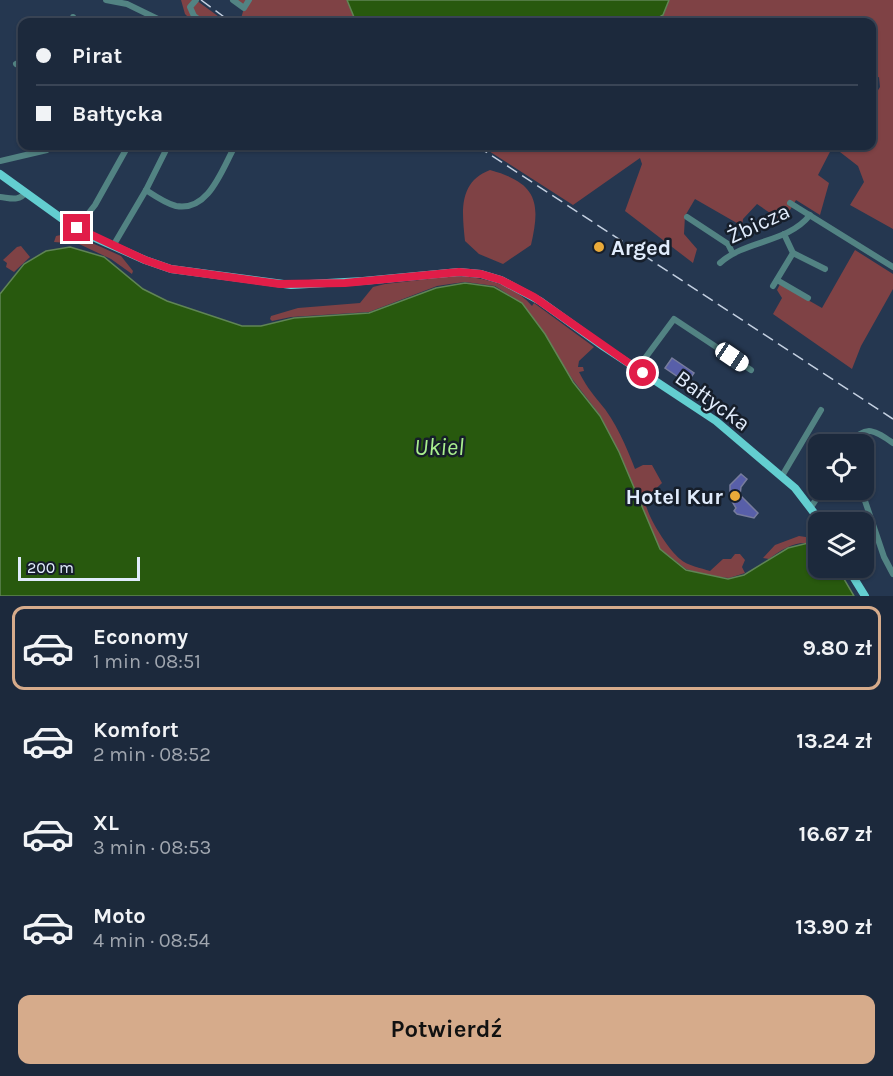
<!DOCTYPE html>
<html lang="pl">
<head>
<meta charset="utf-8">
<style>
	body { margin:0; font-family:Karla,sans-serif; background:#293547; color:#f1f3f6; height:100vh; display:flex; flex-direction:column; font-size:22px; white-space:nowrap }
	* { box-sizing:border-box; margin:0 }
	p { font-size:20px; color:#a0a6af }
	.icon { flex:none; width:33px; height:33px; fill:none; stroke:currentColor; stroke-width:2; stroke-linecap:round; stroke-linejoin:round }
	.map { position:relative; height:596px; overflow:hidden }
	.panel { display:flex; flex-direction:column; background:#1c293c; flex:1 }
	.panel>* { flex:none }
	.hud { position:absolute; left:18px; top:18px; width:858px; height:132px; border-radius:12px; box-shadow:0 2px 4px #0004,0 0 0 2px #3a4556; display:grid; align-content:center; height:132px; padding:0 18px; background:#1c293c }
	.tools { position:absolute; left:808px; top:434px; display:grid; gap:12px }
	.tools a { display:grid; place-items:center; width:66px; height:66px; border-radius:12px; background:#1c293c; box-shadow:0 2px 4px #0004,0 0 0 2px #3a4556; font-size:30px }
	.scale { position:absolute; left:18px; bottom:15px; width:122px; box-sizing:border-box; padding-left:6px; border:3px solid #e1ecfc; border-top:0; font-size:16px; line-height:21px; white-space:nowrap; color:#e1ecfc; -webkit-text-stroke:4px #161e2a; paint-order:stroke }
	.end { position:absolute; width:27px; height:27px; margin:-14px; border:8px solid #e11d48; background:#fff; box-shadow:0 0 0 3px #fff }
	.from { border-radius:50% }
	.car { position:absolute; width:18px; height:36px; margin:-18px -9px; border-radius:8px; box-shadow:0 0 4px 2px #0007; background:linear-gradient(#fff 24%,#345 0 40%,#fff 0 76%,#345 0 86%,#fff 0) }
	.hud b { display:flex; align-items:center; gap:21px; height:57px; font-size:22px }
	.hud b+b { border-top:2px solid #3a4556 }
	.hud i { width:15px; height:15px; background:#f1f3f6 }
	ul { padding:10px 0 0; list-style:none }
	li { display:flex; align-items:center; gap:18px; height:84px; margin:0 12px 9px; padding:0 6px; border:3px solid transparent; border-radius:12px }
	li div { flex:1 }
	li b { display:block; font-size:22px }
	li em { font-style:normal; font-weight:700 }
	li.current { border-color:#d6ab8b }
	li>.icon { width:54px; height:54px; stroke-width:1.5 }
	.button { display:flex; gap:12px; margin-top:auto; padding:12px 18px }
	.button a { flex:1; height:69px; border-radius:12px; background:#d6ab8b; color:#111; font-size:24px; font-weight:700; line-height:69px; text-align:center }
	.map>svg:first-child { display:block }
	.green { fill:#7f4245 }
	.water { fill:#28590e; stroke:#608555; stroke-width:1.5 }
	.building { fill:#585fa9; stroke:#777c9d; stroke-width:1.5 }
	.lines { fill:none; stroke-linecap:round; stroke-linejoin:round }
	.minor { stroke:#528383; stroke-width:6 }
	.major { stroke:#63ced0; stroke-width:8 }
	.rail { stroke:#c4d0e1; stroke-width:1.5; stroke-dasharray:12 6; stroke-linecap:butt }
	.route { stroke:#e11d48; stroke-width:8 }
	.poi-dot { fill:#eaaa39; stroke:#161e2a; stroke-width:2 }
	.labels { text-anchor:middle; stroke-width:5; stroke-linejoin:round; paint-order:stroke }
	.street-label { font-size:22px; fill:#e1ecfc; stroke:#161e2a }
	.poi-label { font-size:22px; font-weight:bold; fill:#e1ecfc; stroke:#161e2a; text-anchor:start }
	.water-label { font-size:24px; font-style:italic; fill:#aaf08f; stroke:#161e2a }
</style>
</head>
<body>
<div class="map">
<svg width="893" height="596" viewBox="0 0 893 596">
	<rect width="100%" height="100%" fill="#253750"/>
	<g class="green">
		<path d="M 181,0 L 196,0 L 226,22 L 193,22 L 185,14 Z"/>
		<path d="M 233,0 L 347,0 L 356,22 L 240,22 L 244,8 Z"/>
		<path d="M 669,0 L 893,0 L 893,229 L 850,205 L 864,182 L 858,166 L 840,152 L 843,146 L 872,146 L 872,100 L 880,87 L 879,77 L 872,79 L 872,22 L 651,22 L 663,15 Z"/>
		<path d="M 481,146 L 833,146 L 818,175 L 829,183 L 820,215 L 796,200 L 790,210 L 780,220 L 757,204 L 743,219 L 742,226 L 695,199 L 685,216 L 684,234 L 697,249 L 693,263 L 625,211 L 642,164 L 640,158 L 573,205 Z"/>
		<path d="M 490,170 C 537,183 541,202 531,245 L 503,264 L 479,254 L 465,241 C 462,212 458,182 490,170 Z"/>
		<path d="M 70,233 L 121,256 L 133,271 L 132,274 L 111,259 L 79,244 L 54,242 L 56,236 Z"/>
		<path d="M 21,246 L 30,257 L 14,272 L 6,267 L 7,263 L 3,260 L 17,247 Z"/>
		<path d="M 855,250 L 893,274 L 893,289 L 861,346 L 852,369 L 773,314 L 782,298 L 777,290 L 780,284 L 822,308 Z"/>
		<path d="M 455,276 C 482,277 514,284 532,306 L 534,303 L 594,347 L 579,361 L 578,367 L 583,367 L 584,371 L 579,372 C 585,384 591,392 600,403 C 615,420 627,448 635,469 L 643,465 L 652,465 L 662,483 L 645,499 C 645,514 668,549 680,559 C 688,566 701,568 710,571 L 723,559 L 731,559 L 735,554 L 740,554 L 745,560 L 742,567 L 745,573 L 729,578 L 709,576 L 686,569 L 660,549 L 622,459 L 600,415 L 573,380 L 522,303 L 495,286 L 465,282 L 450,284 L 437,286 L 369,312 L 291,317 L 272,321 L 270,319 L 271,316 L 298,308 L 360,303 L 373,287 L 385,284 Z"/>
		<path d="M 799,536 L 819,539 L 819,546 C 800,538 785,547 769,559 L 763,558 L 775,545 Z"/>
	</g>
	<g class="water">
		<path d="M 347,0 L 669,0 L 663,15 L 651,22 L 356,22 Z"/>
		<path d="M 70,247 L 104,257 L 143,289 L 167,301 L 242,326 L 261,326 L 294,318 L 369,313 L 436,288 L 465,283 L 494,287 L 522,303 L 545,334 L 573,382 L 600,416 L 619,452 L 660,549 L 686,570 L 728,579 L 744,575 L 788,548 L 808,543 L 819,548 L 819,567 L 837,567 L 854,596 L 0,596 L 0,294 L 24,264 L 46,251 Z"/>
	</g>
	<g class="building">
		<path d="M 672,358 L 694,373 L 687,383 L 665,368 Z"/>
		<path d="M 741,474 L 747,479 L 741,487 L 740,495 L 758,513 L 754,518 L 737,514 L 734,511 L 736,508 L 730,498 L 730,485 Z"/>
	</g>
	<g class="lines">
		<g class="minor">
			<path d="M 106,0 L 127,4 L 164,22"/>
			<path d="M 196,0 L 190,7 L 194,16 L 202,22"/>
			<path d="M 233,0 L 244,8 L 249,0"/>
			<path d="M 72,22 L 73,17"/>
			<path d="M 16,64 L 22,61"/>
			<path d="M 0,161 L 47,150 L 49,146"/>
			<path d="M 146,190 C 155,196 165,203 176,206 C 209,212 222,169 235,146"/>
			<path d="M 0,197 C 10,198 19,202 26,192"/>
			<path d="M 790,203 L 893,267"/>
			<path d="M 687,217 L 728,244 L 732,252"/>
			<path d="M 77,228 L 95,205 L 128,146"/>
			<path d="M 113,246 L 146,190 L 168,146"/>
			<path d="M 793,253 L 825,269"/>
			<path d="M 720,263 C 745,240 788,243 810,215"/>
			<path d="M 777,280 L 808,298"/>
			<path d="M 773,286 L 793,253 L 784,234"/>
			<path d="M 637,369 L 674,319 L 751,370"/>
			<path d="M 851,444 C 865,423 876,431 893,443"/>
			<path d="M 782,476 L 821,410"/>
			<path d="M 861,489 L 884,557 L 893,574"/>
			<path d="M 811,507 L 823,489"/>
		</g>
		<g class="major">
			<path d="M 0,174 L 61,218 L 93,237 L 145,260 L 171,269 L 291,285 L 363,281 L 459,272 L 481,274 L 501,280 L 540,301 L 604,347 L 716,421 L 795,488 L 821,522"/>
			<path d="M 847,567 L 865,596"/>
		</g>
		<g class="rail">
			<path d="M 201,0 L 231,22"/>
			<path d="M 477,146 L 893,419"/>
		</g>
	</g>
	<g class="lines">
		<path class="route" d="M 77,228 L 145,260 L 171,269 L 280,284 L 345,283 L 459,272 L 481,274 L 501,280 L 534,297 L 643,373"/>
	</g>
	<g class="poi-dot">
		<circle cx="599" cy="247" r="6"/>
		<circle cx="735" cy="496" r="6"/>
	</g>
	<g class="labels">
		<g class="street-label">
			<text transform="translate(758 223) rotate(-25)" y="8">Żbicza</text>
			<text transform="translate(713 400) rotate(36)" y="8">Bałtycka</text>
		</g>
		<g class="poi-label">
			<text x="611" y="255">Arged</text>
			<text x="723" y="504" text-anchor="end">Hotel Kur</text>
		</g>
		<g class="water-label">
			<text x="439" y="455">Ukiel</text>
		</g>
	</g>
</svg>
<div class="tools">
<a><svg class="icon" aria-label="locate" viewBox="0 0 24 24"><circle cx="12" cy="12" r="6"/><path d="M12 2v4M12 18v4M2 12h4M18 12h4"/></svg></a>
<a><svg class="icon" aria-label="layers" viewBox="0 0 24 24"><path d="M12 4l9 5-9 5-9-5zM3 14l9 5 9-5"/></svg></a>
</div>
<div class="scale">200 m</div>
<i class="end from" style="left:643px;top:373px"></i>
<i class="end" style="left:77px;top:228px"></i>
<i class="car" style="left:732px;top:357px;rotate:124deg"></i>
<div class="hud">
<b><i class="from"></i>Pirat</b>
<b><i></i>Bałtycka</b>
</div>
</div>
<section class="panel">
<ul>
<li class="current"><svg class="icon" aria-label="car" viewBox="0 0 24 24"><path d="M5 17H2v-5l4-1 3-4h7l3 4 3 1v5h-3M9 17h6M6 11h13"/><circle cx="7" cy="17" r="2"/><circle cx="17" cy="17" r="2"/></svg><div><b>Economy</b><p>1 min · 08:51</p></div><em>9.80 zł</em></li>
<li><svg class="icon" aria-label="car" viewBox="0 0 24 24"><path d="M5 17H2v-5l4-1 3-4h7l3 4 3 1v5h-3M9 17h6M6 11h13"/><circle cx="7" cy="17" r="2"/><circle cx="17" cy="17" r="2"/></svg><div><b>Komfort</b><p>2 min · 08:52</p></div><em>13.24 zł</em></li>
<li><svg class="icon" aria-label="car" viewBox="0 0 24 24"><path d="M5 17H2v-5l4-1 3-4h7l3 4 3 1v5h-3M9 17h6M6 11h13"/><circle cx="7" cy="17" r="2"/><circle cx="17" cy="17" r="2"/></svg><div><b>XL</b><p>3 min · 08:53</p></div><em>16.67 zł</em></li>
<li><svg class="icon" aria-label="car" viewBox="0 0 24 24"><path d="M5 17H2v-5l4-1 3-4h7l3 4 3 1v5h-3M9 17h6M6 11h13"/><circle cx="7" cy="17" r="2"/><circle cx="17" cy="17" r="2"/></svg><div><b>Moto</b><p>4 min · 08:54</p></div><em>13.90 zł</em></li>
</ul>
<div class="button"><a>Potwierdź</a></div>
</section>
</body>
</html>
